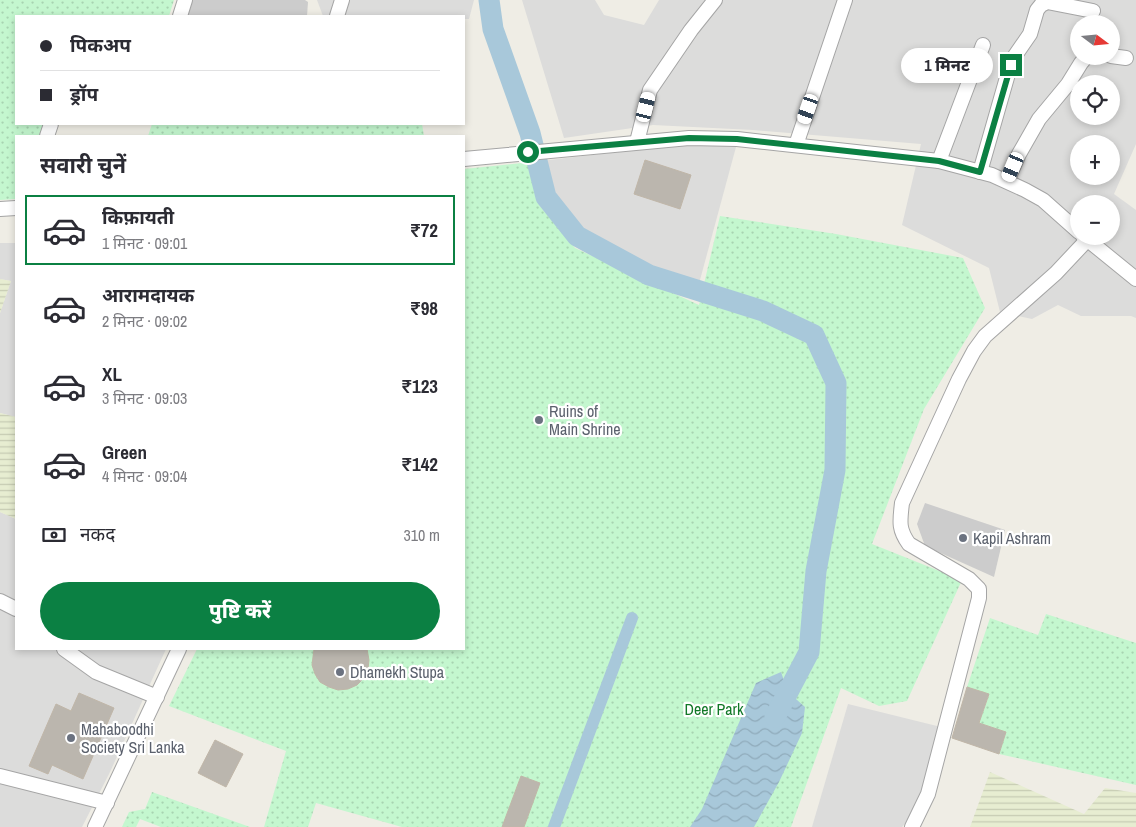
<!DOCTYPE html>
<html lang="hi">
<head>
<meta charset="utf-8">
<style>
	body { margin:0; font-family:"Archivo Narrow","Noto Sans Devanagari",sans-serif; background:#f7f7f7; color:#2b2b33; height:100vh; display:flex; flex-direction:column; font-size:19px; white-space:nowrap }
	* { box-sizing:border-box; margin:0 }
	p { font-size:16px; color:#7c7c81 }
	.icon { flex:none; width:28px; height:28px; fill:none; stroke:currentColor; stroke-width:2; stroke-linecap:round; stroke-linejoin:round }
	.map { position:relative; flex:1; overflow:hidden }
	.side { position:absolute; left:15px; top:135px; width:450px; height:515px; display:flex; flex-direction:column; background:#fff; border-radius:0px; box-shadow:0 2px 8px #0003 }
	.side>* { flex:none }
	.guide { position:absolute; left:15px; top:15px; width:450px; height:110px; border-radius:0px; box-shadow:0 2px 8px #0003; display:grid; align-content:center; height:110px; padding:0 25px; background:#fff }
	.needle { width:32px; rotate:106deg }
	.buttons { position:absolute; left:1070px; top:15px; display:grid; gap:10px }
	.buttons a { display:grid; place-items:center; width:50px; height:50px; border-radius:50%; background:#fff; box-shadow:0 2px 8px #0003; font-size:25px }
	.end { position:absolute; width:22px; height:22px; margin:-11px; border:6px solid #0b8043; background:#fff; box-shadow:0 0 0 2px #fff }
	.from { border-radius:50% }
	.bubble { position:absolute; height:35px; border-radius:18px; background:#fff; box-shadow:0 2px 8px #0003; font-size:16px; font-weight:800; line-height:35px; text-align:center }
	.car { position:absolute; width:15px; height:30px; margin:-15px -8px; border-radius:6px; box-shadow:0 0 4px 1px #0007; background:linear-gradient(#fff 24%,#345 0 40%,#fff 0 76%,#345 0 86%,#fff 0) }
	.guide b { display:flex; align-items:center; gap:18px; height:48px; font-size:19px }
	.guide b+b { border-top:1px solid #e1e1e2 }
	.guide i { width:12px; height:12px; background:#2b2b33 }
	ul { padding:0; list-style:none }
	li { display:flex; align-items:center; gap:15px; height:70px; margin:0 10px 8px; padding:0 15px; border:2px solid transparent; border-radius:0px }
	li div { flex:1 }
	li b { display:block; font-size:19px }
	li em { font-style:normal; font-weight:800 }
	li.on { border-color:#0b8043 }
	li>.icon { width:45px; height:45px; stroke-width:1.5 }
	h2 { padding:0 25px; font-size:22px; line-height:60px }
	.pay { display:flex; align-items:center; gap:12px; height:55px; padding:0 25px; font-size:19px }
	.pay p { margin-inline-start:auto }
	.button { display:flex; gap:10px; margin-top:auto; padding:10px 25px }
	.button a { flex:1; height:58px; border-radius:30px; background:#0b8043; color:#fff; font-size:20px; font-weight:800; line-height:58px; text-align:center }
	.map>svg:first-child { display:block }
	.residential { fill:#dcdcdb; fill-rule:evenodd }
	.religious { fill:#ccc }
	.farmland { fill:url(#farmland-rules) }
	.park { fill:url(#park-dots) }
	.water { fill:url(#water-waves) }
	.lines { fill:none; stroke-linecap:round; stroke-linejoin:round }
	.canal { stroke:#a8c8da; stroke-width:12 }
	.river { stroke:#a8c8da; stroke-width:21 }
	.building { fill:#bbb6ae; stroke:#c0b6a8 }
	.minor-casing { stroke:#a5a5a5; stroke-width:16 }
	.minor { stroke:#fff; stroke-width:14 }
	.route { stroke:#0b8043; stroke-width:6 }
	.worship-dot { fill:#6b7280; stroke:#fff; stroke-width:2 }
	.labels { text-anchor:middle; stroke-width:4.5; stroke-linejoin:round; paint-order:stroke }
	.worship-label { font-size:16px; fill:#5b616d; stroke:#fff; text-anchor:start }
	.park-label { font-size:16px; fill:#117827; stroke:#fff }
</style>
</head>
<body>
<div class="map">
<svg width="1136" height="827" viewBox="0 0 1136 827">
	<defs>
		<pattern id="farmland-rules" width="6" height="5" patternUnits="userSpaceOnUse" patternTransform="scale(1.25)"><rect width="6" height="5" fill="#e7edd1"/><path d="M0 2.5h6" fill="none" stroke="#c6cbb3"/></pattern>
		<pattern id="park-dots" width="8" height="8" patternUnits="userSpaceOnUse" patternTransform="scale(1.25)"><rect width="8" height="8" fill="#c4f7cf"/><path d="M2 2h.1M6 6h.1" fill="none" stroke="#a8d3b1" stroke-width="1.8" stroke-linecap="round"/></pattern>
		<pattern id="water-waves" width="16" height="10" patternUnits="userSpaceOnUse" patternTransform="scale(1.25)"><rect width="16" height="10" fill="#a8c8da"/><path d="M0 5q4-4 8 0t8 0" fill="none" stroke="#90abbb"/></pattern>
	</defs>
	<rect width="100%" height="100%" fill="#efede5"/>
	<g class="residential">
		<path d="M 317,0 L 474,0 L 469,19 L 464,19 L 464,16 L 323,16 Z"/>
		<path d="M 522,0 L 595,0 L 604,15 L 644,25 L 659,0 L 1136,0 L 1136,144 L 1114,194 L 1136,210 L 1136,318 L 1131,316 L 1081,316 L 1058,305 L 1032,319 L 1000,312 L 989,268 L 902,225 L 921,144 L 753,130 L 653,125 L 564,138 ZM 1079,24 L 1111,24 L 1111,56 L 1079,56 ZM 1079,84 L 1111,84 L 1111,116 L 1079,116 ZM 1079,144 L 1111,144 L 1111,176 L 1079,176 ZM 1079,204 L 1111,204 L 1111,236 L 1079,236 Z"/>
		<path d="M 686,144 L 736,147 L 697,291 L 590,237 L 555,206 L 541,161 Z"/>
		<path d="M 0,243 L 16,243 L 16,417 L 0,413 L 0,313 L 11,281 L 0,279 Z"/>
		<path d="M 0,512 L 16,519 L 16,649 L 166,649 L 110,772 L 82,827 L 0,827 Z"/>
		<path d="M 848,704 L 941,727 L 915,811 L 902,827 L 812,827 Z"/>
	</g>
	<g class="religious">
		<path d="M 188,0 L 305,0 L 308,2 L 307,16 L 183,16 Z"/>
		<path d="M 925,503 L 1005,530 L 994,577 L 925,546 L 917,524 Z"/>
	</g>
	<g class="farmland">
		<path d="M 0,279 L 11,281 L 0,313 Z"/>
		<path d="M 0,413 L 16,417 L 16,519 L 0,512 Z"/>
		<path d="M 990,772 L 1084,814 L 1105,788 L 1136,793 L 1136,827 L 970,827 Z"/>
	</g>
	<g class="park">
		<path d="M 0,0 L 174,0 L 169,16 L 16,16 L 16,124 L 47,124 L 43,136 L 16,136 L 16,199 L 0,200 Z"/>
		<path d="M 152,124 L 422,124 L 424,136 L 148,136 Z"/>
		<path d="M 531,162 L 540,206 L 575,248 L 699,305 L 720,216 L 836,234 L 963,258 L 985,308 L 924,409 L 872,544 L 962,580 L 907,701 L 879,706 L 841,688 L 791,827 L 402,827 L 316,803 L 308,827 L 264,827 L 286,751 L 169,706 L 197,649 L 464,649 L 464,169 Z"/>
		<path d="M 1046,614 L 1136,643 L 1136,785 L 999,754 L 1006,732 L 979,723 L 989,695 L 967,687 L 990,618 L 1038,635 Z"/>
		<path d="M 152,792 L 250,827 L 161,827 L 140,819 L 136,827 L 122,827 L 129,812 L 145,809 Z"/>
	</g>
	<path class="water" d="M 781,672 L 788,692 L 805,707 L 802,733 L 779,782 L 754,827 L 690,827 L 702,809 L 756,683 Z"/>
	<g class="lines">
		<path class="canal" d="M 554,827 L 632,618"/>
		<path class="river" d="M 489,0 L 493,29 L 530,133 L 546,197 L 577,236 L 649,275 L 763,311 L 814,335 L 836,383 L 835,470 L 816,571 L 809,652 L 775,717"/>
	</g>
	<g class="building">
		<path d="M 645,160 L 691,175 L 680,209 L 634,194 Z"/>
		<path d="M 314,649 L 367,649 L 369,660 L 368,669 L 364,678 L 357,685 L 348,689 L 338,690 L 329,687 L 320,682 L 315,674 L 312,665 Z"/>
		<path d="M 967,687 L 989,694 L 979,723 L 1006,732 L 999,754 L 952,738 Z"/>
		<path d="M 79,693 L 114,708 L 83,779 L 52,765 L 48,774 L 29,766 L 56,704 L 71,711 Z"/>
		<path d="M 215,740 L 243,754 L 226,787 L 198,773 Z"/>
		<path d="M 521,776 L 540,783 L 524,827 L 502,827 Z"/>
	</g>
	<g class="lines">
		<g class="minor-casing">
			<g id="minor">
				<path d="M 180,16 L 185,0"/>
				<path d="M 337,16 L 342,0"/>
				<path d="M 1111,56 L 1126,58"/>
				<path d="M 47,136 L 51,124"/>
				<path d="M 637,142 L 650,90 L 691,30 L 715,0"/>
				<path d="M 796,145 L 845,0"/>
				<path d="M 464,159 L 689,138 L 737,139 L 939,161 L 992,175 L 1025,190 L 1043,200 L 1079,232"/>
				<path d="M 939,161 L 983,45"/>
				<path d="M 980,172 L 1012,60 L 1030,34 L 1037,10 L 1041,5 L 1047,2 L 1093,11"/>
				<path d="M 1007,181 L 1019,154 L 1039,119 L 1068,84 L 1081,63 L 1087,56"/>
				<path d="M 0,209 L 16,208"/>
				<path d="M 1083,236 L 1136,279"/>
				<path d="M 0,601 L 16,609"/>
				<path d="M 64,649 L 96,672 L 157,697"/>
				<path d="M 0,776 L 107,803"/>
				<path d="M 95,827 L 179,649"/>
				<path d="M 912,827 L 928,794 L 979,598 L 979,589 L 969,579 L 909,544 C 898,529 900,521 902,503 L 959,379 L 974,351 L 985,336 L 1056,273 L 1087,240"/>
			</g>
		</g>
		<use href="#minor" class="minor"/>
	</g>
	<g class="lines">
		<path class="route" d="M 528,152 L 689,138 L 737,139 L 939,161 L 980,172 L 1011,65"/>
	</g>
	<g class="worship-dot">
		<circle cx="539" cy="420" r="5"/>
		<circle cx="963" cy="538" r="5"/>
		<circle cx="340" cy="672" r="5"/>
		<circle cx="71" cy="738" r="5"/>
	</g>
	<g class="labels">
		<g class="worship-label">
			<text x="549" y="417">Ruins of<tspan x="549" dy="18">Main Shrine</tspan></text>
			<text x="973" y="544">Kapil Ashram</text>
			<text x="350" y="678">Dhamekh Stupa</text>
			<text x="81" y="735">Mahaboodhi<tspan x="81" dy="18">Society Sri Lanka</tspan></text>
		</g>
		<g class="park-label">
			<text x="714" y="715">Deer Park</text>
		</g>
	</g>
</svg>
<div class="buttons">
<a><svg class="needle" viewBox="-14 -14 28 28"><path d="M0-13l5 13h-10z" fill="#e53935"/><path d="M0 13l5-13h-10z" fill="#7c7c81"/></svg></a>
<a><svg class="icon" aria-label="locate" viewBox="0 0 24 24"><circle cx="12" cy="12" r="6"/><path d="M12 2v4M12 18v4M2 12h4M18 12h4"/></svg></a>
<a>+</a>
<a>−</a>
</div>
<i class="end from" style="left:528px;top:152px"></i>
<i class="end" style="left:1011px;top:65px"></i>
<div class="bubble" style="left:901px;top:48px;width:92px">1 मिनट</div>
<i class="car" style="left:646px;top:107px;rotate:14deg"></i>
<i class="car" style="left:808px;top:109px;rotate:199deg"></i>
<i class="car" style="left:1013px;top:167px;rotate:203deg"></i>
<div class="guide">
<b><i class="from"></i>पिकअप</b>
<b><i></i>ड्रॉप</b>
</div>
<section class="side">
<h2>सवारी चुनें</h2>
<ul>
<li class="on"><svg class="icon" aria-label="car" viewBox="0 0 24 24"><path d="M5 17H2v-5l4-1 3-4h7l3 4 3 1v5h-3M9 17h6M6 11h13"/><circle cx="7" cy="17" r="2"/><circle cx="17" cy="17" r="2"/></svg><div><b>किफ़ायती</b><p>1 मिनट · 09:01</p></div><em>₹72</em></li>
<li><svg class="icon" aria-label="car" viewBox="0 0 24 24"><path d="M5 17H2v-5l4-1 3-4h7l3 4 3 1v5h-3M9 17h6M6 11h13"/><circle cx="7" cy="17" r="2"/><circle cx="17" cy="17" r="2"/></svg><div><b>आरामदायक</b><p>2 मिनट · 09:02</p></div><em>₹98</em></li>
<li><svg class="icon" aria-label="car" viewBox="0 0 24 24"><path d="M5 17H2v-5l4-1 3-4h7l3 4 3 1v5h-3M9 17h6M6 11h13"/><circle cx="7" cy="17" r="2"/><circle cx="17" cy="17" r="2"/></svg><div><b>XL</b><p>3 मिनट · 09:03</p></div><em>₹123</em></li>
<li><svg class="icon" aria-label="car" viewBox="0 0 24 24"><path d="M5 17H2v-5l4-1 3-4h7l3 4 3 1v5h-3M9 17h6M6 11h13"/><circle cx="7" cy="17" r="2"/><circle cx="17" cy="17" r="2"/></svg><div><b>Green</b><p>4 मिनट · 09:04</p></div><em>₹142</em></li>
</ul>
<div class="pay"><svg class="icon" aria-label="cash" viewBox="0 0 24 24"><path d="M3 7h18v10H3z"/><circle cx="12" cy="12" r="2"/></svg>नकद<p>310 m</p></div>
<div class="button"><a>पुष्टि करें</a></div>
</section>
</div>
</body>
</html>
